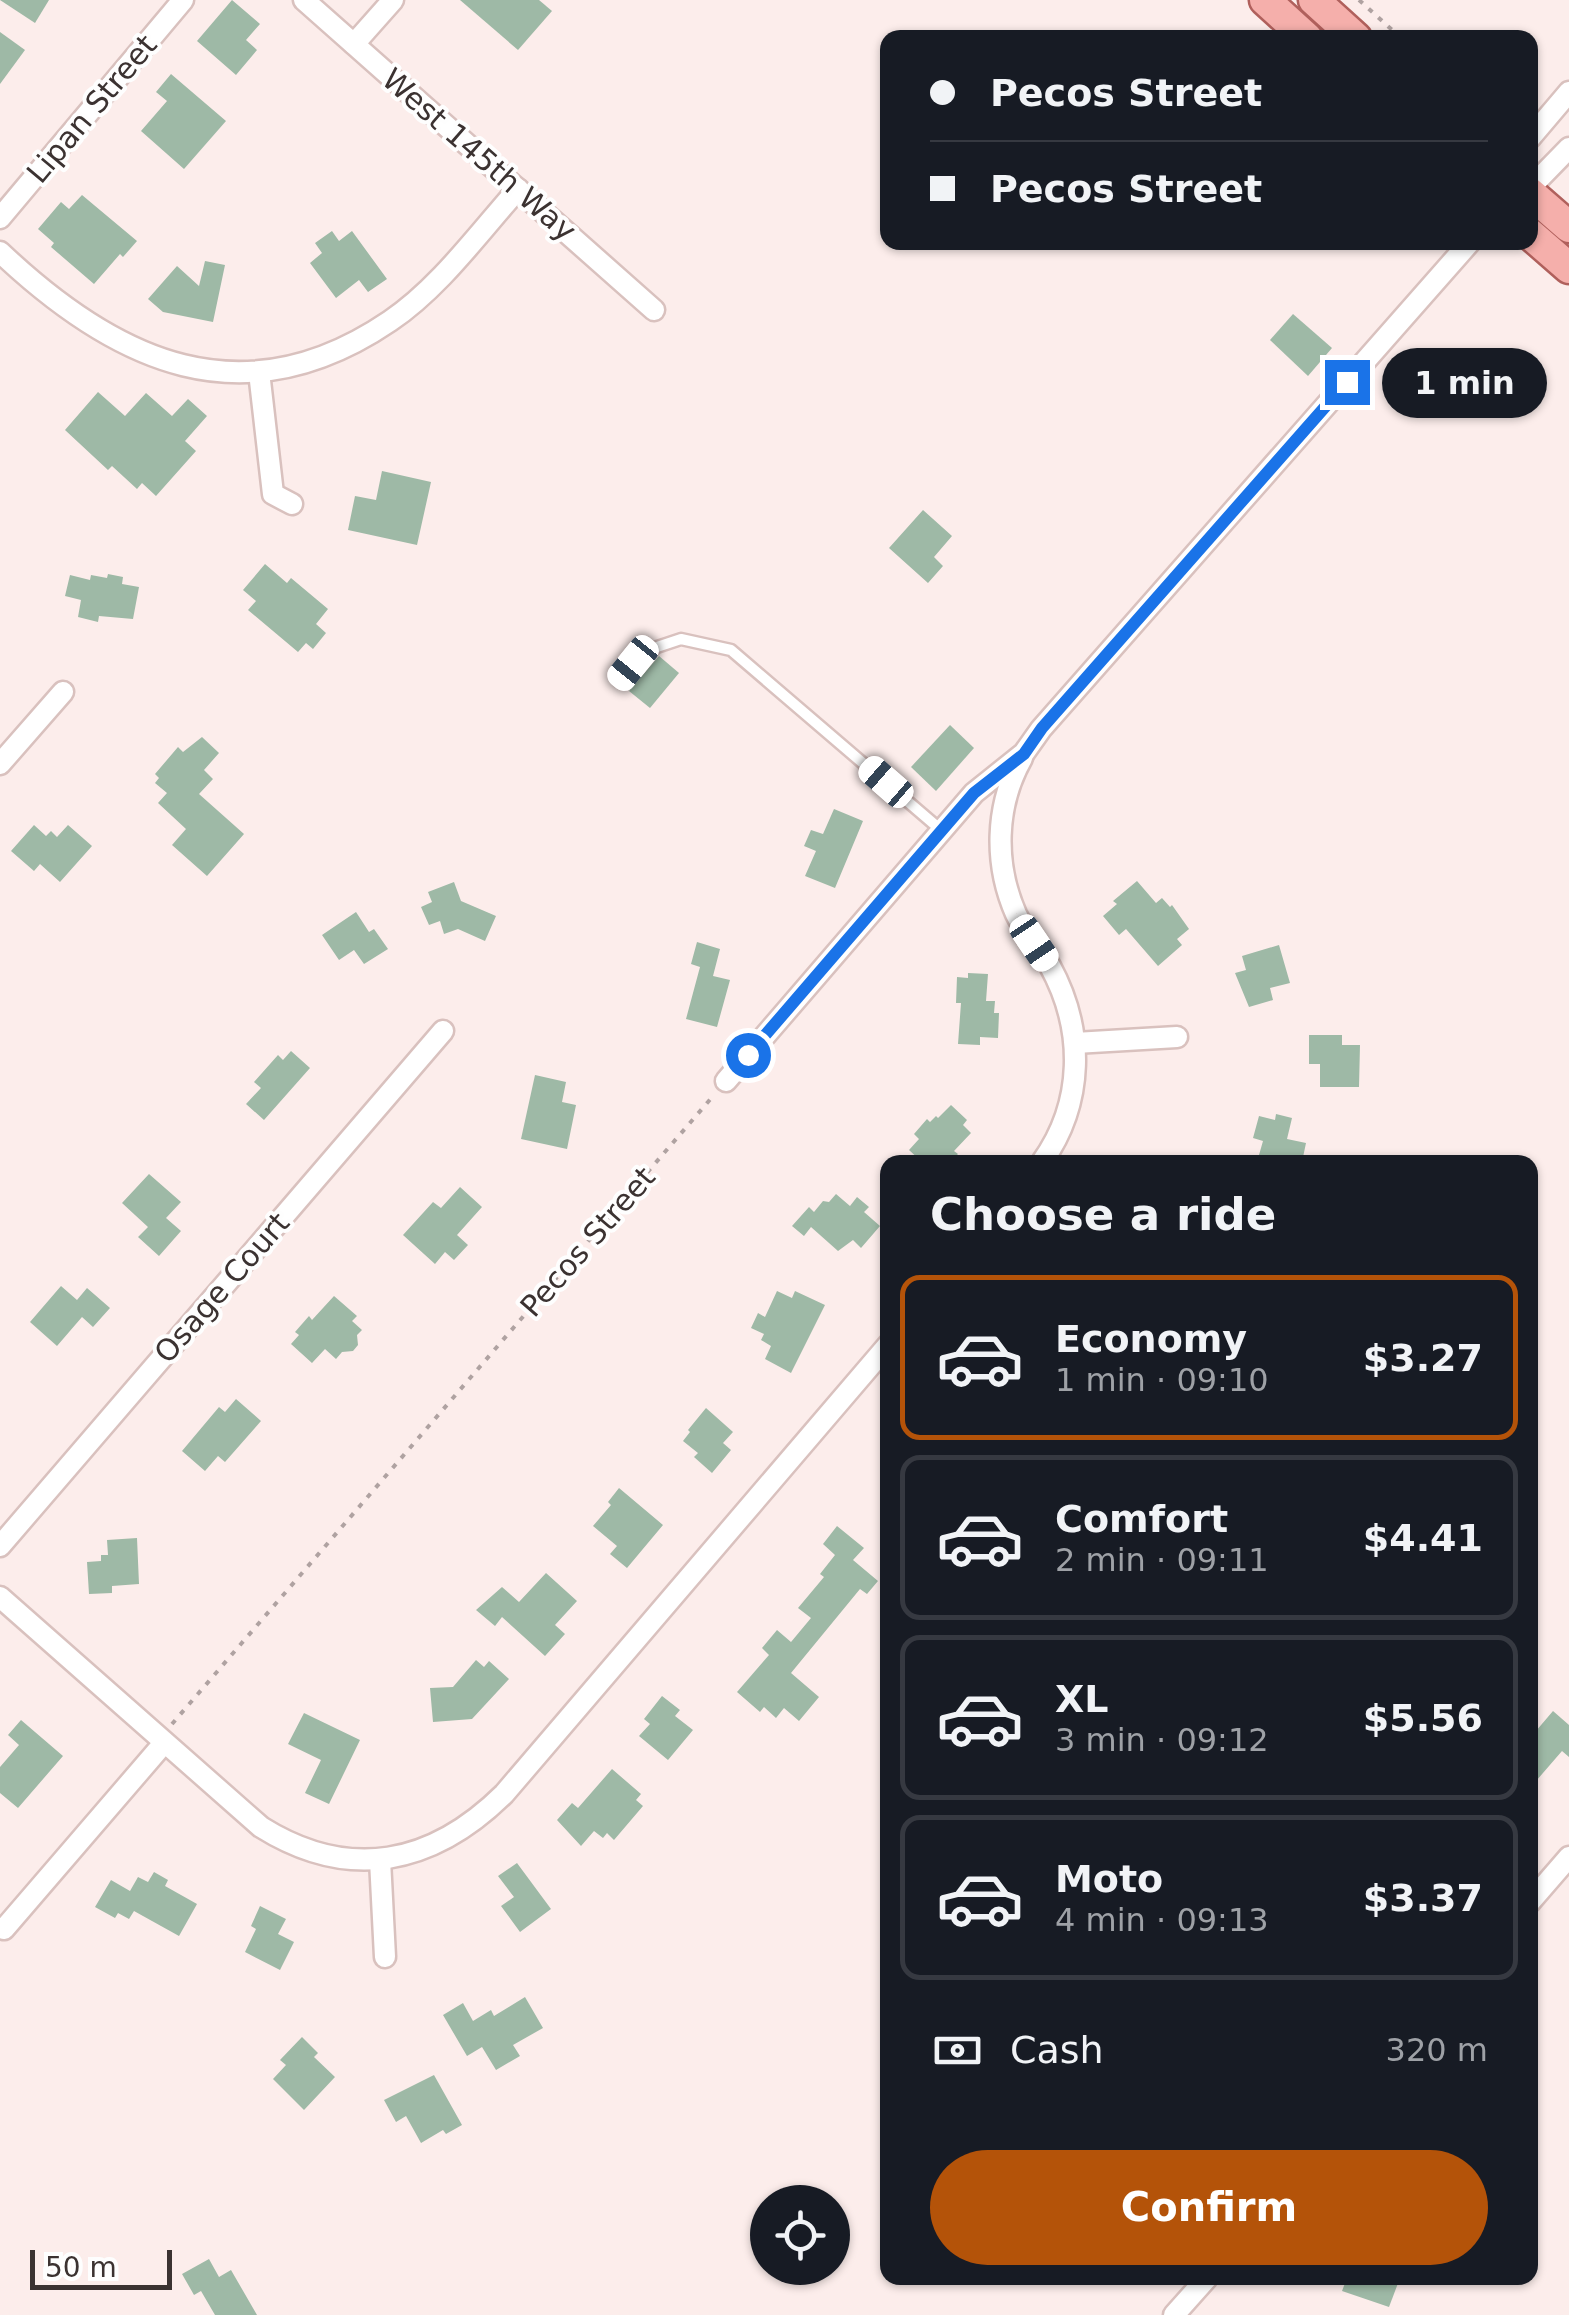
<!DOCTYPE html>
<html lang="en">
<head>
<meta charset="utf-8">
<style>
	body { margin:0; font-family:"DejaVu Sans",sans-serif; background:#20242c; color:#f1f3f6; height:100vh; display:flex; flex-direction:column; font-size:38px; white-space:nowrap }
	* { box-sizing:border-box; margin:0 }
	p { font-size:32px; color:#9ea1a6 }
	.icon { flex:none; width:55px; height:55px; fill:none; stroke:currentColor; stroke-width:2; stroke-linecap:round; stroke-linejoin:round }
	.map { position:relative; flex:1; overflow:hidden }
	.sheet { position:absolute; left:880px; top:1155px; width:658px; height:1130px; display:flex; flex-direction:column; background:#171b24; border-radius:20px; box-shadow:0 2px 8px #0004 }
	.sheet>* { flex:none }
	.banner { position:absolute; left:880px; top:30px; width:658px; height:220px; border-radius:20px; box-shadow:0 2px 8px #0004; display:grid; align-content:center; height:220px; padding:0 50px; background:#171b24 }
	.fabs { position:absolute; left:750px; top:2185px; display:grid; gap:20px }
	.fabs a { display:grid; place-items:center; width:100px; height:100px; border-radius:50%; background:#171b24; box-shadow:0 2px 8px #0004; font-size:50px }
	.scale { position:absolute; left:30px; bottom:25px; width:142px; box-sizing:border-box; padding-left:10px; border:5px solid #3b3231; border-top:0; font-size:28px; line-height:35px; white-space:nowrap; color:#3b3231; -webkit-text-stroke:8px #fefefe; paint-order:stroke }
	.end { position:absolute; width:45px; height:45px; margin:-22px; border:12px solid #1a73e8; background:#fff; box-shadow:0 0 0 5px #fff }
	.from { border-radius:50% }
	.bubble { position:absolute; height:70px; border-radius:35px; background:#171b24; box-shadow:0 2px 8px #0004; font-size:32px; font-weight:800; line-height:70px; text-align:center }
	.car { position:absolute; width:30px; height:60px; margin:-30px -15px; border-radius:12px; box-shadow:0 0 8px 2px #0007; background:linear-gradient(#fff 24%,#345 0 40%,#fff 0 76%,#345 0 86%,#fff 0) }
	.banner b { display:flex; align-items:center; gap:35px; height:95px; font-size:38px }
	.banner b+b { border-top:2px solid #363941 }
	.banner i { width:25px; height:25px; background:#f1f3f6 }
	ul { padding:0; list-style:none }
	li { display:flex; align-items:center; gap:30px; height:165px; margin:0 20px 15px; padding:0 30px; border:5px solid #363941; border-radius:20px }
	li div { flex:1 }
	li b { display:block; font-size:38px }
	li em { font-style:normal; font-weight:800 }
	li.on { border-color:#b45309 }
	li>.icon { width:90px; height:90px; stroke-width:1.5 }
	h2 { padding:0 50px; font-size:45px; line-height:120px }
	.pay { display:flex; align-items:center; gap:25px; height:110px; padding:0 50px; font-size:38px }
	.pay p { margin-inline-start:auto }
	.primary-button { display:flex; gap:20px; margin-top:auto; padding:20px 50px }
	.primary-button a { flex:1; height:115px; border-radius:60px; background:#b45309; color:#fff; font-size:40px; font-weight:800; line-height:115px; text-align:center }
	.map>svg:first-child { display:block }
	.building { fill:#9eb9a6 }
	.lines { fill:none; stroke-linecap:round; stroke-linejoin:round }
	.lane-casing { stroke:#d9c1be; stroke-width:15 }
	.street-casing { stroke:#d9c1be; stroke-width:25 }
	.primary-casing { stroke:#b0605c; stroke-width:35 }
	.path { stroke:#afa2a1; stroke-width:4; stroke-dasharray:5 8; stroke-linecap:butt }
	.lane { stroke:#fff; stroke-width:10 }
	.street { stroke:#fff; stroke-width:20 }
	.primary { stroke:#f5afab; stroke-width:30 }
	.route { stroke:#1a73e8; stroke-width:12 }
	.labels { text-anchor:middle; stroke-width:8; stroke-linejoin:round; paint-order:stroke }
	.street-label { font-size:30px; fill:#3b3231; stroke:#fefefe }
</style>
</head>
<body>
<div class="map">
<svg width="1569" height="2315" viewBox="0 0 1569 2315">
	<rect width="100%" height="100%" fill="#fcedeb"/>
	<g class="building">
		<path d="M 0,0 L 49,0 L 35,23 Z"/>
		<path d="M 232,0 L 260,24 L 246,40 L 257,50 L 236,75 L 197,41 Z"/>
		<path d="M 460,0 L 539,0 L 552,11 L 518,50 Z"/>
		<path d="M 0,32 L 25,50 L 0,84 Z"/>
		<path d="M 171,74 L 226,121 L 184,169 L 141,131 L 167,101 L 156,92 Z"/>
		<path d="M 82,195 L 137,241 L 123,257 L 120,254 L 94,284 L 51,247 L 54,243 L 38,229 L 61,202 L 69,209 Z"/>
		<path d="M 332,231 L 339,241 L 352,231 L 387,279 L 368,292 L 359,280 L 336,298 L 310,263 L 322,253 L 315,243 Z"/>
		<path d="M 205,261 L 225,265 L 213,322 L 163,312 L 148,299 L 177,266 L 199,286 Z"/>
		<path d="M 1293,314 L 1332,348 L 1308,376 L 1270,340 Z"/>
		<path d="M 98,392 L 125,416 L 146,393 L 172,416 L 188,399 L 207,416 L 185,441 L 196,451 L 156,496 L 142,483 L 137,489 L 112,466 L 108,470 L 65,430 Z"/>
		<path d="M 382,471 L 431,482 L 417,545 L 348,530 L 355,496 L 376,500 Z"/>
		<path d="M 923,510 L 952,536 L 934,557 L 943,566 L 928,583 L 889,548 Z"/>
		<path d="M 265,564 L 287,583 L 291,578 L 328,609 L 316,624 L 326,633 L 313,649 L 306,643 L 298,652 L 248,610 L 256,601 L 243,590 Z"/>
		<path d="M 108,574 L 123,577 L 122,584 L 139,587 L 133,619 L 99,616 L 98,622 L 78,617 L 81,600 L 65,596 L 70,575 L 90,580 L 91,575 L 107,578 Z"/>
		<path d="M 659,656 L 679,673 L 650,708 L 629,691 Z"/>
		<path d="M 950,725 L 974,748 L 936,791 L 911,767 Z"/>
		<path d="M 202,737 L 219,753 L 204,770 L 213,779 L 199,794 L 244,834 L 207,876 L 172,845 L 186,829 L 158,803 L 167,793 L 155,783 L 159,778 L 155,774 L 178,747 L 183,752 Z"/>
		<path d="M 834,809 L 863,821 L 835,888 L 805,876 L 816,851 L 804,846 L 811,830 L 823,834 Z"/>
		<path d="M 34,825 L 46,836 L 51,831 L 57,837 L 68,825 L 92,846 L 60,882 L 40,864 L 34,871 L 11,851 Z"/>
		<path d="M 1137,881 L 1156,903 L 1162,898 L 1170,907 L 1172,905 L 1189,929 L 1177,939 L 1182,945 L 1158,966 L 1126,929 L 1119,935 L 1103,916 L 1117,904 L 1113,901 Z"/>
		<path d="M 454,882 L 461,901 L 496,916 L 485,941 L 458,929 L 444,934 L 440,921 L 429,925 L 421,907 L 432,902 L 428,892 Z"/>
		<path d="M 356,912 L 369,932 L 374,929 L 388,949 L 364,964 L 354,950 L 339,960 L 322,935 Z"/>
		<path d="M 697,942 L 720,949 L 713,976 L 730,980 L 717,1027 L 686,1019 L 700,967 L 691,964 Z"/>
		<path d="M 1279,945 L 1290,983 L 1270,988 L 1273,1000 L 1249,1007 L 1235,973 L 1246,970 L 1242,956 Z"/>
		<path d="M 968,973 L 988,974 L 986,1001 L 995,1001 L 994,1013 L 999,1013 L 998,1038 L 980,1037 L 980,1045 L 958,1044 L 961,1003 L 956,1003 L 957,977 L 968,978 Z"/>
		<path d="M 1309,1035 L 1342,1035 L 1342,1045 L 1360,1045 L 1359,1087 L 1320,1087 L 1320,1064 L 1309,1064 Z"/>
		<path d="M 291,1051 L 310,1068 L 264,1120 L 246,1104 L 261,1088 L 254,1082 L 278,1055 L 283,1060 Z"/>
		<path d="M 535,1075 L 566,1082 L 562,1102 L 576,1105 L 567,1149 L 521,1139 Z"/>
		<path d="M 951,1105 L 967,1120 L 963,1125 L 971,1133 L 954,1151 L 958,1154 L 950,1162 L 922,1162 L 909,1150 L 919,1139 L 914,1134 L 927,1119 L 930,1122 L 936,1116 L 938,1118 Z"/>
		<path d="M 1276,1114 L 1292,1118 L 1287,1139 L 1306,1143 L 1302,1162 L 1257,1162 L 1263,1141 L 1253,1138 L 1259,1116 L 1275,1120 Z"/>
		<path d="M 149,1174 L 181,1202 L 166,1218 L 181,1231 L 159,1256 L 138,1237 L 148,1227 L 122,1203 Z"/>
		<path d="M 460,1187 L 482,1207 L 457,1235 L 468,1245 L 454,1260 L 445,1252 L 435,1264 L 403,1235 L 433,1202 L 441,1208 Z"/>
		<path d="M 836,1194 L 850,1206 L 857,1197 L 869,1207 L 864,1212 L 880,1226 L 861,1248 L 853,1240 L 838,1251 L 811,1227 L 804,1236 L 792,1226 L 809,1207 L 814,1212 L 823,1201 L 829,1202 Z"/>
		<path d="M 61,1286 L 77,1300 L 87,1288 L 110,1308 L 93,1327 L 82,1317 L 57,1346 L 30,1322 Z"/>
		<path d="M 777,1291 L 792,1298 L 795,1291 L 825,1305 L 791,1373 L 765,1359 L 771,1346 L 761,1340 L 764,1334 L 751,1328 L 758,1313 L 765,1317 Z"/>
		<path d="M 334,1296 L 357,1316 L 352,1321 L 362,1330 L 357,1335 L 358,1345 L 353,1351 L 342,1352 L 336,1359 L 325,1349 L 312,1363 L 291,1344 L 299,1335 L 295,1332 L 309,1316 L 312,1320 Z"/>
		<path d="M 236,1399 L 261,1421 L 225,1462 L 218,1456 L 205,1471 L 182,1451 L 219,1407 L 225,1412 Z"/>
		<path d="M 706,1408 L 733,1432 L 723,1443 L 731,1450 L 712,1473 L 694,1457 L 698,1453 L 683,1441 L 690,1432 L 688,1430 Z"/>
		<path d="M 619,1488 L 663,1525 L 627,1568 L 610,1554 L 617,1546 L 593,1526 L 611,1505 L 608,1502 Z"/>
		<path d="M 837,1526 L 864,1548 L 853,1560 L 878,1581 L 867,1594 L 860,1589 L 791,1673 L 819,1697 L 799,1721 L 784,1708 L 776,1718 L 764,1707 L 760,1712 L 737,1692 L 769,1655 L 762,1648 L 777,1630 L 791,1642 L 811,1618 L 798,1608 L 824,1577 L 820,1574 L 835,1555 L 823,1544 Z"/>
		<path d="M 137,1538 L 139,1584 L 112,1586 L 112,1593 L 89,1594 L 87,1562 L 101,1561 L 101,1555 L 108,1555 L 107,1540 Z"/>
		<path d="M 546,1573 L 577,1601 L 555,1625 L 565,1634 L 545,1656 L 502,1617 L 495,1626 L 476,1610 L 502,1587 L 519,1602 Z"/>
		<path d="M 476,1660 L 484,1667 L 489,1661 L 509,1679 L 472,1719 L 433,1722 L 430,1688 L 453,1687 Z"/>
		<path d="M 662,1696 L 680,1710 L 675,1716 L 693,1730 L 668,1760 L 639,1736 L 650,1724 L 644,1719 Z"/>
		<path d="M 1553,1711 L 1569,1725 L 1569,1757 L 1562,1751 L 1530,1788 L 1530,1738 Z"/>
		<path d="M 304,1713 L 360,1740 L 329,1804 L 305,1793 L 321,1760 L 288,1744 Z"/>
		<path d="M 21,1720 L 63,1756 L 18,1808 L 0,1793 L 0,1767 L 19,1745 L 8,1735 Z"/>
		<path d="M 612,1769 L 641,1794 L 636,1800 L 643,1806 L 614,1840 L 607,1833 L 603,1838 L 594,1831 L 581,1846 L 557,1820 L 572,1803 L 578,1808 Z"/>
		<path d="M 517,1863 L 551,1909 L 520,1932 L 501,1906 L 514,1897 L 498,1876 Z"/>
		<path d="M 154,1872 L 168,1880 L 165,1886 L 197,1904 L 179,1936 L 134,1911 L 129,1919 L 118,1913 L 115,1918 L 95,1907 L 111,1880 L 130,1891 L 138,1877 L 148,1882 Z"/>
		<path d="M 260,1906 L 286,1919 L 278,1934 L 294,1942 L 280,1970 L 245,1952 L 256,1929 L 251,1926 Z"/>
		<path d="M 525,1997 L 543,2028 L 513,2045 L 520,2056 L 496,2070 L 482,2047 L 467,2056 L 443,2015 L 463,2003 L 473,2021 L 491,2010 L 494,2016 Z"/>
		<path d="M 302,2037 L 318,2053 L 314,2057 L 335,2077 L 304,2110 L 273,2079 L 286,2065 L 280,2060 Z"/>
		<path d="M 434,2075 L 462,2125 L 446,2134 L 443,2130 L 421,2143 L 406,2116 L 396,2122 L 384,2100 Z"/>
		<path d="M 209,2259 L 219,2277 L 231,2270 L 257,2315 L 215,2315 L 201,2291 L 194,2295 L 182,2274 Z"/>
		<path d="M 1347,2278 L 1400,2278 L 1389,2307 L 1342,2291 Z"/>
	</g>
	<g class="lines">
		<g class="lane-casing">
			<path id="lane" d="M 620,679 L 633,663 L 657,647 L 681,639 L 731,650 L 941,830"/>
		</g>
		<g class="street-casing">
			<g id="street">
				<path d="M 304,0 L 654,310"/>
				<path d="M 354,44 L 393,0"/>
				<path d="M 1530,138 L 1569,92"/>
				<path d="M 1530,188 L 1569,148"/>
				<path d="M 0,218 L 183,0"/>
				<path d="M 0,252 C 116,362 243,421 390,321 C 439,288 478,234 518,189"/>
				<path d="M 259,372 L 273,494 L 292,504"/>
				<path d="M 1022,758 C 995,806 994,864 1016,914 C 1025,933 1040,948 1050,966 C 1085,1030 1084,1103 1042,1162"/>
				<path d="M 0,764 L 63,692"/>
				<path d="M 1075,1043 L 1177,1037"/>
				<path d="M 726,1081 L 974,793 L 1024,753 L 1041,729 L 1470,242"/>
				<path d="M 0,1546 L 443,1031"/>
				<path d="M 0,1597 L 261,1827 C 349,1882 432,1865 504,1794 L 888,1345"/>
				<path d="M 380,1860 L 385,1957"/>
				<path d="M 1530,1902 L 1569,1857"/>
				<path d="M 4,1929 L 164,1743"/>
				<path d="M 1174,2315 L 1207,2278"/>
			</g>
		</g>
		<g class="primary-casing">
			<g id="primary">
				<path d="M 1265,0 L 1307,38"/>
				<path d="M 1314,0 L 1356,38"/>
				<path d="M 1530,193 L 1569,227"/>
				<path d="M 1530,234 L 1569,268"/>
			</g>
		</g>
		<g class="path">
			<path d="M 1359,0 L 1401,38"/>
			<path d="M 172,1724 L 714,1095"/>
		</g>
		<use href="#lane" class="lane"/>
		<use href="#street" class="street"/>
		<use href="#primary" class="primary"/>
	</g>
	<g class="lines">
		<path class="route" d="M 748,1055 L 974,793 L 1024,754 L 1042,728 L 1347,382"/>
	</g>
	<g class="labels">
		<g class="street-label">
			<text transform="translate(92 109) rotate(-50)" y="10">Lipan Street</text>
			<text transform="translate(479 155) rotate(41)" y="10">West 145th Way</text>
			<text transform="translate(588 1242) rotate(-49)" y="10">Pecos Street</text>
			<text transform="translate(222 1288) rotate(-49)" y="10">Osage Court</text>
		</g>
	</g>
</svg>
<div class="fabs">
<a><svg class="icon" aria-label="locate" viewBox="0 0 24 24"><circle cx="12" cy="12" r="6"/><path d="M12 2v4M12 18v4M2 12h4M18 12h4"/></svg></a>
</div>
<div class="scale">50 m</div>
<i class="end from" style="left:748px;top:1055px"></i>
<i class="end" style="left:1347px;top:382px"></i>
<div class="bubble" style="left:1382px;top:348px;width:165px">1 min</div>
<i class="car" style="left:633px;top:663px;rotate:219deg"></i>
<i class="car" style="left:886px;top:782px;rotate:311deg"></i>
<i class="car" style="left:1034px;top:943px;rotate:146deg"></i>
<div class="banner">
<b><i class="from"></i>Pecos Street</b>
<b><i></i>Pecos Street</b>
</div>
<section class="sheet">
<h2>Choose a ride</h2>
<ul>
<li class="on"><svg class="icon" aria-label="car" viewBox="0 0 24 24"><path d="M5 17H2v-5l4-1 3-4h7l3 4 3 1v5h-3M9 17h6M6 11h13"/><circle cx="7" cy="17" r="2"/><circle cx="17" cy="17" r="2"/></svg><div><b>Economy</b><p>1 min · 09:10</p></div><em>$3.27</em></li>
<li><svg class="icon" aria-label="car" viewBox="0 0 24 24"><path d="M5 17H2v-5l4-1 3-4h7l3 4 3 1v5h-3M9 17h6M6 11h13"/><circle cx="7" cy="17" r="2"/><circle cx="17" cy="17" r="2"/></svg><div><b>Comfort</b><p>2 min · 09:11</p></div><em>$4.41</em></li>
<li><svg class="icon" aria-label="car" viewBox="0 0 24 24"><path d="M5 17H2v-5l4-1 3-4h7l3 4 3 1v5h-3M9 17h6M6 11h13"/><circle cx="7" cy="17" r="2"/><circle cx="17" cy="17" r="2"/></svg><div><b>XL</b><p>3 min · 09:12</p></div><em>$5.56</em></li>
<li><svg class="icon" aria-label="car" viewBox="0 0 24 24"><path d="M5 17H2v-5l4-1 3-4h7l3 4 3 1v5h-3M9 17h6M6 11h13"/><circle cx="7" cy="17" r="2"/><circle cx="17" cy="17" r="2"/></svg><div><b>Moto</b><p>4 min · 09:13</p></div><em>$3.37</em></li>
</ul>
<div class="pay"><svg class="icon" aria-label="cash" viewBox="0 0 24 24"><path d="M3 7h18v10H3z"/><circle cx="12" cy="12" r="2"/></svg>Cash<p>320 m</p></div>
<div class="primary-button"><a>Confirm</a></div>
</section>
</div>
</body>
</html>
